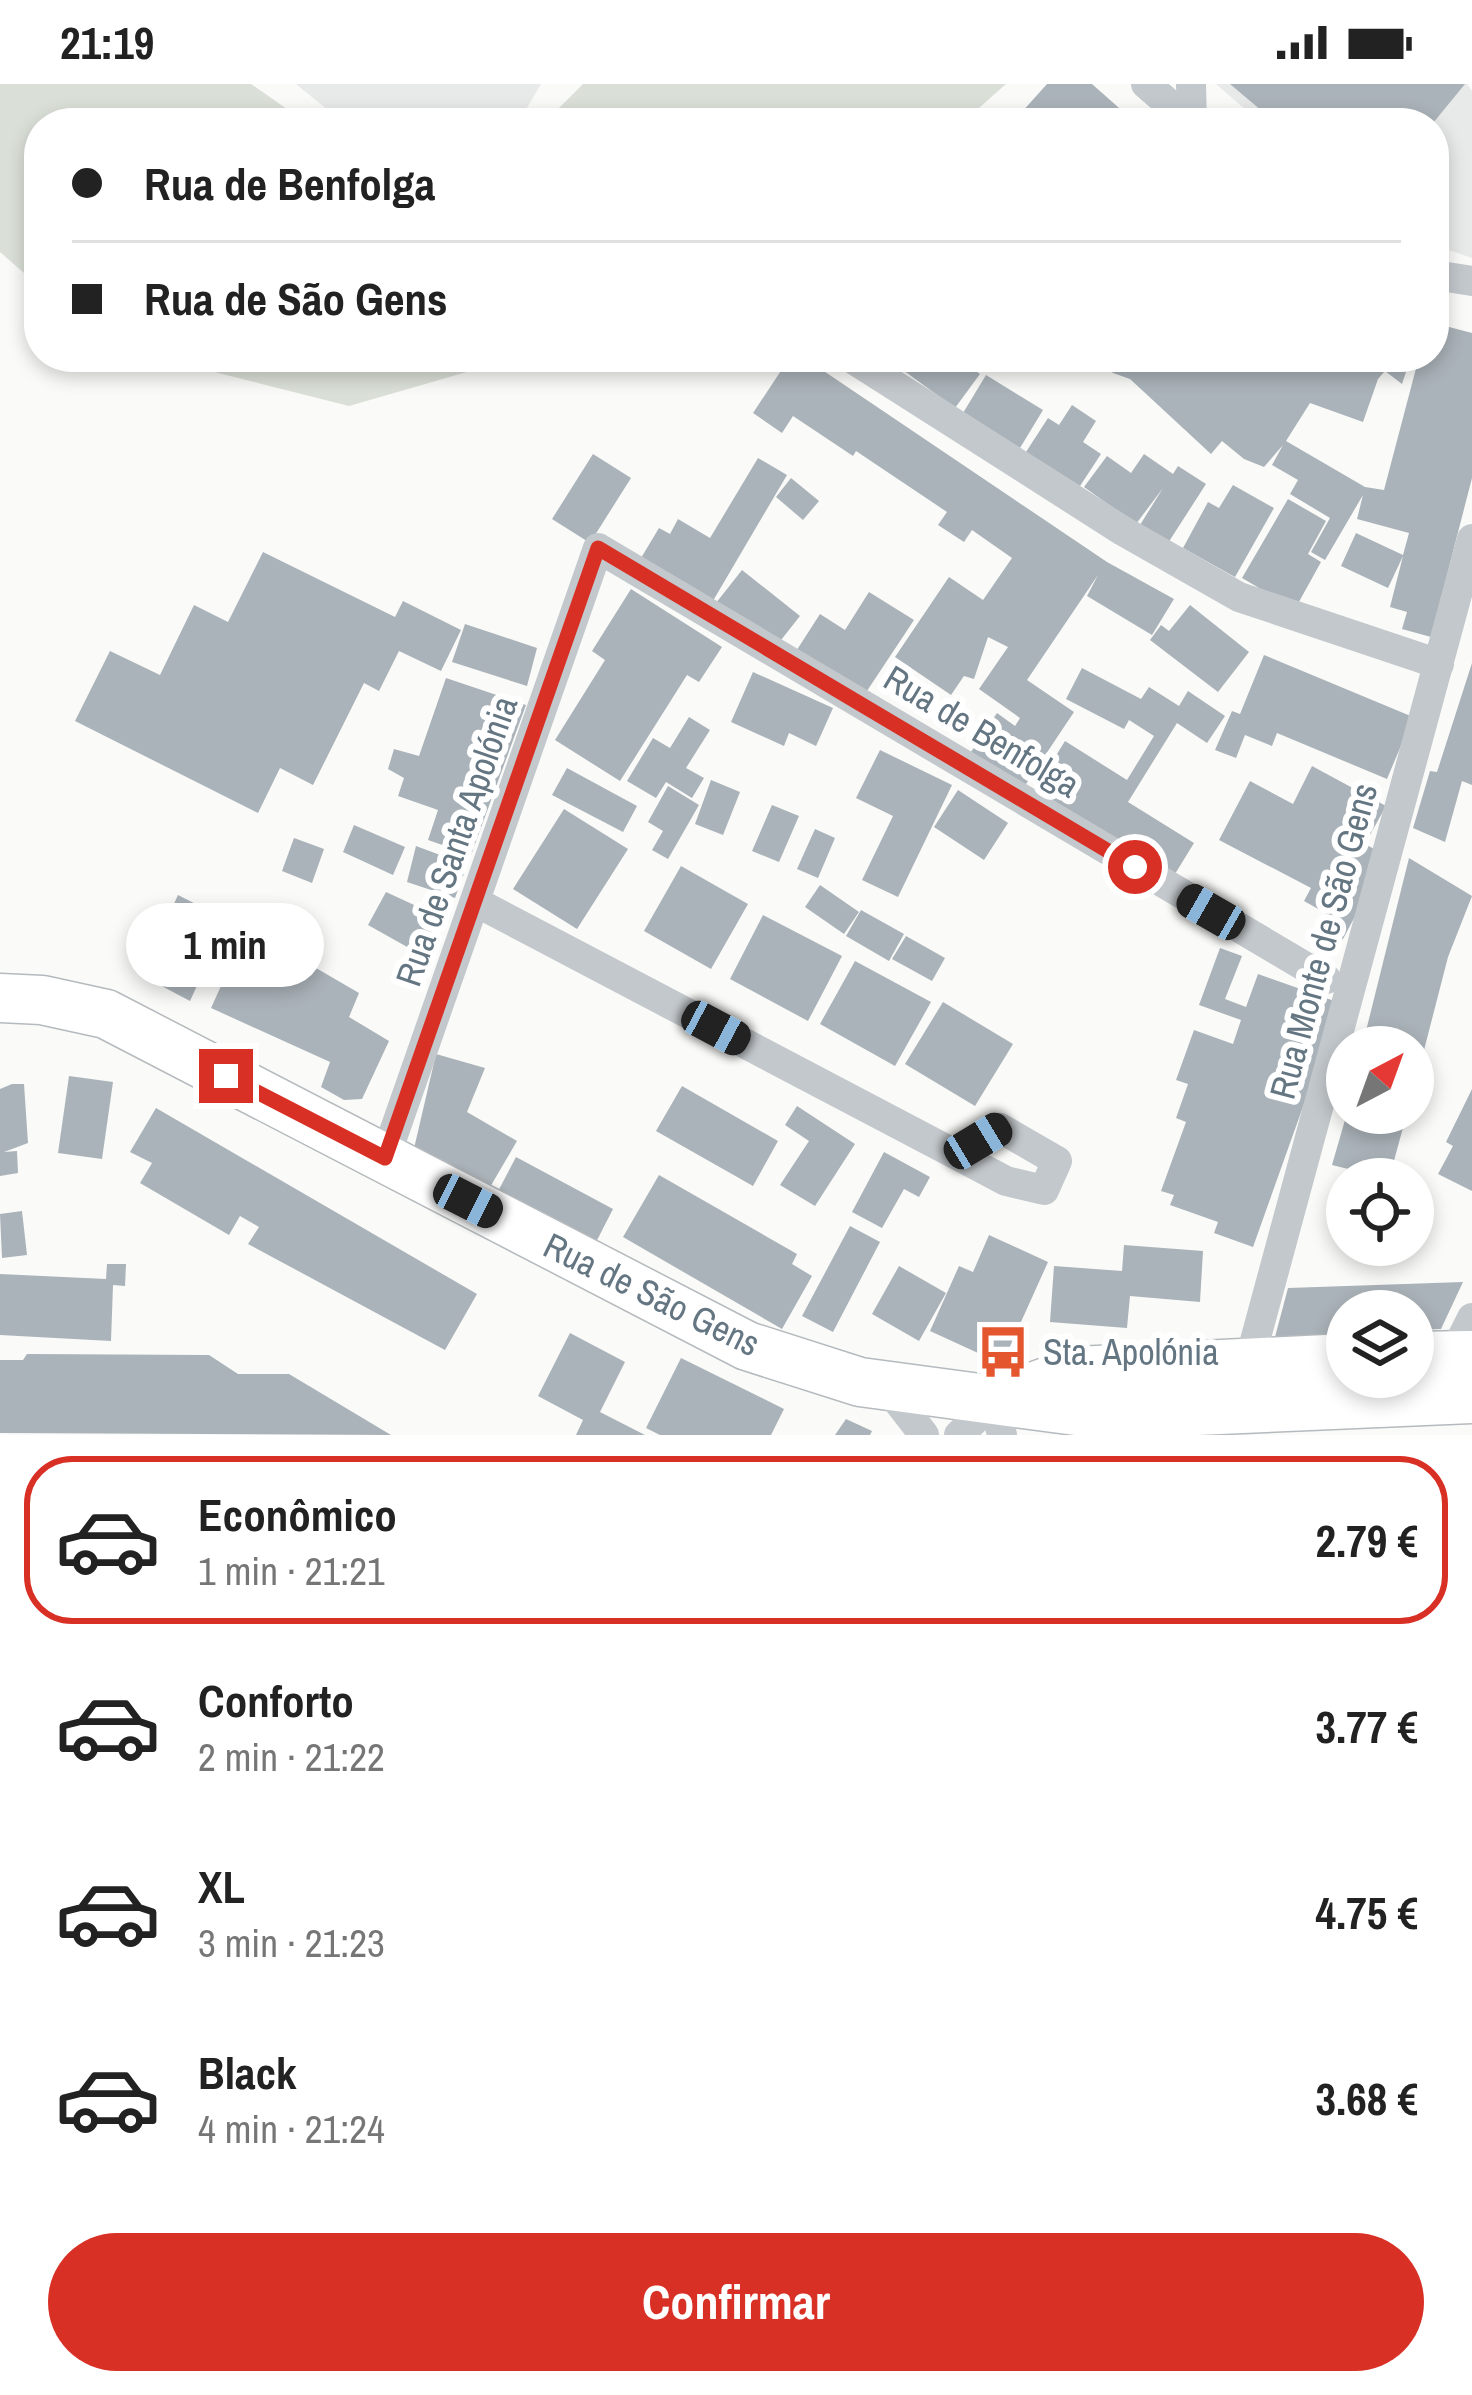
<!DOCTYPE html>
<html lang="pt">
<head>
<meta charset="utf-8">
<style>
	body { margin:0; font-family:"Archivo Narrow",sans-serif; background:#f2f2f2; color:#222; height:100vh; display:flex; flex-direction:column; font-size:45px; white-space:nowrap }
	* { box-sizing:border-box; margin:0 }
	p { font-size:39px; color:#767676 }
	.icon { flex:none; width:66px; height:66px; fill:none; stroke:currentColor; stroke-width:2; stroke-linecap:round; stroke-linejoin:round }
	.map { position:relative; height:1351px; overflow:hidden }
	.details { display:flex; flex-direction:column; background:#fff; flex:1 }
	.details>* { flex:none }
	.hud { position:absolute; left:24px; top:24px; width:1425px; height:264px; border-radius:48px; box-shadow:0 6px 18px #0003; display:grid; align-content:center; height:264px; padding:0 48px; background:#fff }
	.needle { width:78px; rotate:41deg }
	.tools { position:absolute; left:1326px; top:942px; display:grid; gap:24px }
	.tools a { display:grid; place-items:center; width:108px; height:108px; border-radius:50%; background:#fff; box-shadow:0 6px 18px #0003; font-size:60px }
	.end { position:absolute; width:54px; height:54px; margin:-27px; border:15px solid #d93025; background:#fff; box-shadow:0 0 0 6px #fff }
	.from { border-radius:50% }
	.bubble { position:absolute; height:84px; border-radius:42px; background:#fff; box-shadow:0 6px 18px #0003; font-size:39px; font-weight:700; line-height:84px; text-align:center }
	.car { position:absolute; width:36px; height:72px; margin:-36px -18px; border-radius:15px; box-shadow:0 0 9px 3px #0007; background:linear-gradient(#222 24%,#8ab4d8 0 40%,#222 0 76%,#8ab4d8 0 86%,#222 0) }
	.hud b { display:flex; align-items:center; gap:42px; height:114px; font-size:45px }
	.hud b+b { border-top:3px solid #e0e0e0 }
	.hud i { width:30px; height:30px; background:#222 }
	ul { padding:21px 0 0; list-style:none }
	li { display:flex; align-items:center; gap:36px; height:168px; margin:0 24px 18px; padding:0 24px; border:6px solid transparent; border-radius:48px }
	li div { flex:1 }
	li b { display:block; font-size:45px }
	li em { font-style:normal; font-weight:700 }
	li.on { border-color:#d93025 }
	li>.icon { width:108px; height:108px; stroke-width:1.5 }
	.button { display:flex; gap:24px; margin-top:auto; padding:24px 48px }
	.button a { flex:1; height:138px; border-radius:72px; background:#d93025; color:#fff; font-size:48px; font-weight:700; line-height:138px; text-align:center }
	.status { display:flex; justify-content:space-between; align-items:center; height:84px; padding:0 60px; background:#fff; direction:ltr }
	.status svg { height:33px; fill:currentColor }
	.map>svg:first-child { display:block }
	.built { fill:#e8e9e9 }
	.green { fill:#dadfd7 }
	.building { fill:#aab3b9 }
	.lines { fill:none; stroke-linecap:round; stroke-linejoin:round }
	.primary-casing { stroke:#b5babe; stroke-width:51 }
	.minor { stroke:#c3c8cc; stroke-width:30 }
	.primary { stroke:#fff; stroke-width:48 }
	.route { stroke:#d93025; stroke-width:15 }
	.labels { text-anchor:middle; stroke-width:12; stroke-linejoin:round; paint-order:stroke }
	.street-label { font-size:36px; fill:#657683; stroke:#fff }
	.poi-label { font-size:36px; fill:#657683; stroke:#fff; text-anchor:start }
</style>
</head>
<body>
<div class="status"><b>21:19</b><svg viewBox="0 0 49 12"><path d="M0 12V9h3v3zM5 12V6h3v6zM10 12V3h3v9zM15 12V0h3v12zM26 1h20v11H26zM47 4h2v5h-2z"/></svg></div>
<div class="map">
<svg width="1472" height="1351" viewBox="0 0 1472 1351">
	<rect width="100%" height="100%" fill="#fafaf8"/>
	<g class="built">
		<path d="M 296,0 L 541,0 L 518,39 L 442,39 L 411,24 L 344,39 Z"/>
		<path d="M 1216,0 L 1467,0 L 1472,7 L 1472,174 L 1434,161 L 1434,39 L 1261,39 Z"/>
	</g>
	<g class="green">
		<path d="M 0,0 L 251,0 L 307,39 L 39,39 L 39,202 L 0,168 Z"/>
		<path d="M 583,0 L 1006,0 L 962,39 L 544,39 Z"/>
		<path d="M 155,273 L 519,273 L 349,322 Z"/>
	</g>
	<g class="building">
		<path d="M 1047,0 L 1092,0 L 1136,39 L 1012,39 Z"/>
		<path d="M 1230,0 L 1465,0 L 1433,39 L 1276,39 Z"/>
		<path d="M 1434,239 L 1472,249 L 1472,394 L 1431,553 L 1402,545 L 1407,528 L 1390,523 L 1403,472 L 1388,504 L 1341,482 L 1356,449 L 1403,471 L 1409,449 L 1357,435 L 1363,411 L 1325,476 L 1311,468 L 1330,434 L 1290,410 L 1298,396 L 1272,381 L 1283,361 L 1264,383 L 1244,375 L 1222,357 L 1211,370 L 1130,295 L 1113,289 L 1094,273 L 1411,273 L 1402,300 L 1385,287 L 1378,295 L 1363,338 L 1310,319 L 1286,357 L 1365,403 L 1384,406 L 1419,273 L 1434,273 Z"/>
		<path d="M 790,273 L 803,273 L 1107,478 L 1174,515 L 1152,551 L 1087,512 L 1098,491 L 1027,596 L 1074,628 L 1018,712 L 965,677 L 997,629 L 1015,642 L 1020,634 L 979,605 L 1008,563 L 988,553 L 974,595 L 964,592 L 951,611 L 895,573 L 949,493 L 983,516 L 1012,474 L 972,446 L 964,458 L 938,441 L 947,428 L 856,367 L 853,372 L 793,332 L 782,349 L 753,329 Z"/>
		<path d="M 902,273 L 957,273 L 980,290 L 955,324 L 896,281 Z"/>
		<path d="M 986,291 L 1043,326 L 1020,364 L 963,329 Z"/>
		<path d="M 1072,321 L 1096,337 L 1083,358 L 1101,370 L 1080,402 L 1026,368 L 1048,334 L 1059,341 Z"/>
		<path d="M 593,370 L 631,394 L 590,459 L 552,435 Z"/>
		<path d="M 1144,370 L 1173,390 L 1178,382 L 1206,400 L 1168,459 L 1140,441 L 1163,404 L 1136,440 L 1084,403 L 1107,372 L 1131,389 Z"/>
		<path d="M 758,374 L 787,391 L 707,527 L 635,484 L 659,444 L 670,450 L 678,435 L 710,454 Z"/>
		<path d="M 791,394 L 819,417 L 803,436 L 776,413 Z"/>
		<path d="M 1233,401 L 1274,424 L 1235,493 L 1183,464 L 1208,418 L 1219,424 Z"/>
		<path d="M 1288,415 L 1326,437 L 1308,470 L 1321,478 L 1295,525 L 1242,494 Z"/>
		<path d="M 263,468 L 395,533 L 403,517 L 461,546 L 441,587 L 399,567 L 379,607 L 364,599 L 313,701 L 280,684 L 258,729 L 75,637 L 110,567 L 160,591 L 194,521 L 228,538 Z"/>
		<path d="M 742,486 L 800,532 L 770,570 L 712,524 Z"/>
		<path d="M 631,505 L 722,563 L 699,598 L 687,591 L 620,697 L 555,656 L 605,576 L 592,567 Z"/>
		<path d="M 869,508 L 914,536 L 861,616 L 793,572 L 820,530 L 845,546 Z"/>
		<path d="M 1190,521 L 1249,568 L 1218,608 L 1150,556 L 1161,541 L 1169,547 Z"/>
		<path d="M 465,540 L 537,564 L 527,602 L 452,578 Z"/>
		<path d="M 1264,571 L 1413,633 L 1387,695 L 1277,649 L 1272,662 L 1245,651 L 1236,674 L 1215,666 L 1232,627 L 1240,630 Z"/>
		<path d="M 1472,579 L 1472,701 L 1462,697 L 1445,758 L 1413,744 L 1430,687 L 1437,688 Z"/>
		<path d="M 1082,584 L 1141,615 L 1149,603 L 1179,622 L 1188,607 L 1225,632 L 1207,659 L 1177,639 L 1128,718 L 1194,759 L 1167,803 L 1028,717 L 1065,657 L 1127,696 L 1154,652 L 1129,636 L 1124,645 L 1066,615 Z"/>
		<path d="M 753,588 L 833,624 L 816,662 L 789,649 L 784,662 L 731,638 Z"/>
		<path d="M 446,594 L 526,621 L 471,771 L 428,756 L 438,726 L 398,712 L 404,694 L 388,685 L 394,665 L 419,672 Z"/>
		<path d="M 689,633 L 710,646 L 686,684 L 704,694 L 692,714 L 666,698 L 656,714 L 627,697 L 653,654 L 670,664 Z"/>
		<path d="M 880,666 L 952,701 L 898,813 L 862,796 L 893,732 L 856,714 Z"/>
		<path d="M 1312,682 L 1386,722 L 1365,760 L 1387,772 L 1334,872 L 1313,861 L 1329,831 L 1304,817 L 1311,804 L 1219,756 L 1250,697 L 1293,720 Z"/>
		<path d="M 567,684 L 637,722 L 623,748 L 552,711 Z"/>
		<path d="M 711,696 L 740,708 L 723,751 L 695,740 Z"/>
		<path d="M 668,702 L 699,721 L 668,775 L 652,766 L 663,747 L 648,738 Z"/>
		<path d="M 958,706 L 1008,739 L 984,776 L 934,743 Z"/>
		<path d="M 772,721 L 799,732 L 779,778 L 752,767 Z"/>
		<path d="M 564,725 L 628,765 L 577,845 L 513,805 Z"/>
		<path d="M 354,741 L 405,763 L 393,791 L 343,768 Z"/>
		<path d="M 815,745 L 835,754 L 818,794 L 797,785 Z"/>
		<path d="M 294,754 L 324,765 L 312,799 L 282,787 Z"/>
		<path d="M 416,762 L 467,781 L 455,814 L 407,798 Z"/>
		<path d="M 1409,774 L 1472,812 L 1448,873 L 1415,1001 L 1413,963 L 1362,963 Z"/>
		<path d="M 681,782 L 748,820 L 711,885 L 644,847 Z"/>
		<path d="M 820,801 L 859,828 L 844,850 L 805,823 Z"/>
		<path d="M 386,808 L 438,832 L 425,873 L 368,841 Z"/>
		<path d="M 178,811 L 227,836 L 190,917 L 141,891 Z"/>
		<path d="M 861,826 L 904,850 L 889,877 L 846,852 Z"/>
		<path d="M 763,831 L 842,872 L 808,937 L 730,895 Z"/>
		<path d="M 906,852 L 945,874 L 932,897 L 892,875 Z"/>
		<path d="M 1220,864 L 1242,872 L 1225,915 L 1246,923 L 1258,890 L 1340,919 L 1253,1163 L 1214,1149 L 1218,1138 L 1170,1121 L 1174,1111 L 1161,1107 L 1186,1038 L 1176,1034 L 1188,1000 L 1176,996 L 1194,946 L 1233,960 L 1241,936 L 1199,921 Z"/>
		<path d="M 236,869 L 293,898 L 304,877 L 359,909 L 349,933 L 389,957 L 362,1015 L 344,1016 L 321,1003 L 330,978 L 211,924 Z"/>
		<path d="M 855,877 L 931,918 L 895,982 L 820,940 Z"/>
		<path d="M 943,918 L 1013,960 L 975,1022 L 905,980 Z"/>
		<path d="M 436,970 L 485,984 L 467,1028 L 517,1057 L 486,1110 L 412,1073 Z"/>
		<path d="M 69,992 L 113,998 L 102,1075 L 58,1069 Z"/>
		<path d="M 12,1000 L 24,1000 L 28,1059 L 4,1068 L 17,1067 L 18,1089 L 0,1092 L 0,1005 Z"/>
		<path d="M 682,1002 L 778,1057 L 753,1102 L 656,1047 Z"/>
		<path d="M 1472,1005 L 1472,1107 L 1438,1090 L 1453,1062 L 1446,1058 Z"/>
		<path d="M 797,1022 L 855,1060 L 815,1122 L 780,1101 L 809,1057 L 785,1041 Z"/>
		<path d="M 156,1024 L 477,1210 L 445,1266 L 248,1160 L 259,1143 L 240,1132 L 229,1151 L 140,1099 L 152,1079 L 130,1068 Z"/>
		<path d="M 1347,1029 L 1407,1029 L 1389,1095 L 1332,1081 Z"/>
		<path d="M 884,1068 L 930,1093 L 919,1113 L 904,1105 L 882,1144 L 852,1128 Z"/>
		<path d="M 516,1073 L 613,1125 L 592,1166 L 494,1115 Z"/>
		<path d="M 659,1091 L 797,1170 L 792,1180 L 812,1192 L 782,1245 L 623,1153 Z"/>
		<path d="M 22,1127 L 27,1171 L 2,1174 L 0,1130 Z"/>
		<path d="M 850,1142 L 880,1158 L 833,1248 L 802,1232 Z"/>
		<path d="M 989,1151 L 1048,1178 L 1002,1280 L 930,1247 L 959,1182 L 973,1188 Z"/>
		<path d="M 1124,1161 L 1203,1167 L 1200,1218 L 1130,1212 L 1127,1244 L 1050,1238 L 1054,1182 L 1122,1187 Z"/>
		<path d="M 107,1180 L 126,1180 L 125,1202 L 113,1201 L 111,1257 L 0,1251 L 0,1190 L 106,1195 Z"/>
		<path d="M 899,1182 L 946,1209 L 919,1257 L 872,1230 Z"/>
		<path d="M 1463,1198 L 1441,1245 L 1413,1246 L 1413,1227 L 1347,1227 L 1347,1249 L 1275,1253 L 1288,1204 Z"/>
		<path d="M 570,1249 L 625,1278 L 600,1328 L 645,1351 L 576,1351 L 583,1336 L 538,1312 Z"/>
		<path d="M 27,1270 L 209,1271 L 238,1290 L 289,1290 L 391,1351 L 0,1349 L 0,1276 L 23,1276 Z"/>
		<path d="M 681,1274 L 784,1325 L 771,1351 L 660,1351 L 646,1344 Z"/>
		<path d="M 846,1335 L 872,1347 L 870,1351 L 835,1351 Z"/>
	</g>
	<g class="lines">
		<g class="primary-casing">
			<g id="primary">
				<path d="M 0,914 L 42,916 L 106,930 L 747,1262 L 860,1298 L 1106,1331 L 1472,1315"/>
				<path d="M 1413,1272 L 1472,1271"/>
				<path d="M 1004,1313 L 1077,1287 L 1347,1274"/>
			</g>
		</g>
		<g class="minor">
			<path d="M 1146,0 L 1191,39"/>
			<path d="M 1191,0 L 1192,39"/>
			<path d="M 1434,191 L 1472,197"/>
			<path d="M 850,273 L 1123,447 L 1239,513 L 1439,580"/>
			<path d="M 476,818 L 955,1070 L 1006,1097 L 1044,1106 L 1057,1077 L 1000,1044 L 955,1070"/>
			<path d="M 385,1074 L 598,464 L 1326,895"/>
			<path d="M 1249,1279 L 1472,455"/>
			<path d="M 1454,1284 L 1454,1270 L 1472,1234"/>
			<path d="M 887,1303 L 924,1351"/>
			<path d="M 959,1351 L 994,1317 L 1002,1351"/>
		</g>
		<use href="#primary" class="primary"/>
	</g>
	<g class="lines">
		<path class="route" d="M 226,992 L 385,1074 L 598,464 L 1135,783"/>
	</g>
	<defs>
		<g id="bus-bare" transform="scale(4.14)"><path d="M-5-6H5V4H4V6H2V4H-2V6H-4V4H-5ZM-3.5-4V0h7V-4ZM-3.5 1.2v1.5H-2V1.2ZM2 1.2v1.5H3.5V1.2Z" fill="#e4572e" stroke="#fff" stroke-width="2.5" paint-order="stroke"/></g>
	</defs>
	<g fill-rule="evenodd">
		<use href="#bus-bare" x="1003" y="1268"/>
	</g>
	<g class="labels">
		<g class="street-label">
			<text transform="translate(982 647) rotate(31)" y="13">Rua de Benfolga</text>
			<text transform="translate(456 757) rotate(-71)" y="13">Rua de Santa Apolónia</text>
			<text transform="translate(1323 857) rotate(-75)" y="13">Rua Monte de São Gens</text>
			<text transform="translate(652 1210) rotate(26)" y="13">Rua de São Gens</text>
		</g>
		<g class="poi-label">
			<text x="1043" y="1281">Sta. Apolónia</text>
		</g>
	</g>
</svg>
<div class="tools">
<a><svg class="needle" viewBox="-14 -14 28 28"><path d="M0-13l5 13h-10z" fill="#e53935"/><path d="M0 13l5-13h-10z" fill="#767676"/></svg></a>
<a><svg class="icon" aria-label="locate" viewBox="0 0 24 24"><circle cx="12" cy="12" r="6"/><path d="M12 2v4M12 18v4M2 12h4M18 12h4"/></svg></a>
<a><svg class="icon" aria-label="layers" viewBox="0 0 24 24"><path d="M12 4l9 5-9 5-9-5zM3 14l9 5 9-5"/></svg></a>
</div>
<i class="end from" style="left:1135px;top:783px"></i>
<i class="end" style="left:226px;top:992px"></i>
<div class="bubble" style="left:126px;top:819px;width:198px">1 min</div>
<i class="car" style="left:1211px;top:828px;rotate:300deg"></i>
<i class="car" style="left:716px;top:944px;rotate:118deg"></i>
<i class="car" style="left:978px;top:1057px;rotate:59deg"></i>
<i class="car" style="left:468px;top:1117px;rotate:117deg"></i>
<div class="hud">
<b><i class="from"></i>Rua de Benfolga</b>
<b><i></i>Rua de São Gens</b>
</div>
</div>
<section class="details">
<ul>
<li class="on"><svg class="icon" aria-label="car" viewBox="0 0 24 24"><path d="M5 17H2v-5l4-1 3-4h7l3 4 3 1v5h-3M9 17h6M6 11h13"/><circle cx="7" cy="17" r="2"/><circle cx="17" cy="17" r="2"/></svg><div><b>Econômico</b><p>1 min · 21:21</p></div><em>2.79 €</em></li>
<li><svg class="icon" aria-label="car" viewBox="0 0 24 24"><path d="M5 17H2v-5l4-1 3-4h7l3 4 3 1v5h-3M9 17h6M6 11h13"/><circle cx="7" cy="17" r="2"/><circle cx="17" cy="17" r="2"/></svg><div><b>Conforto</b><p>2 min · 21:22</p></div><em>3.77 €</em></li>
<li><svg class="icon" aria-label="car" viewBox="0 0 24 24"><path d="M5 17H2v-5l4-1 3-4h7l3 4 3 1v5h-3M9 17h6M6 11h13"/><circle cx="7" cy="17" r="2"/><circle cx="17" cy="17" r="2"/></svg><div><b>XL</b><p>3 min · 21:23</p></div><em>4.75 €</em></li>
<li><svg class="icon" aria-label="car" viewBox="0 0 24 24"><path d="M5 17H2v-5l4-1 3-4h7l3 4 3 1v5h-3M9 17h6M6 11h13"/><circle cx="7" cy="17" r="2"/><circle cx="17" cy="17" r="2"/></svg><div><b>Black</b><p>4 min · 21:24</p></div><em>3.68 €</em></li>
</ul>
<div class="button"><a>Confirmar</a></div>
</section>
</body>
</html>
